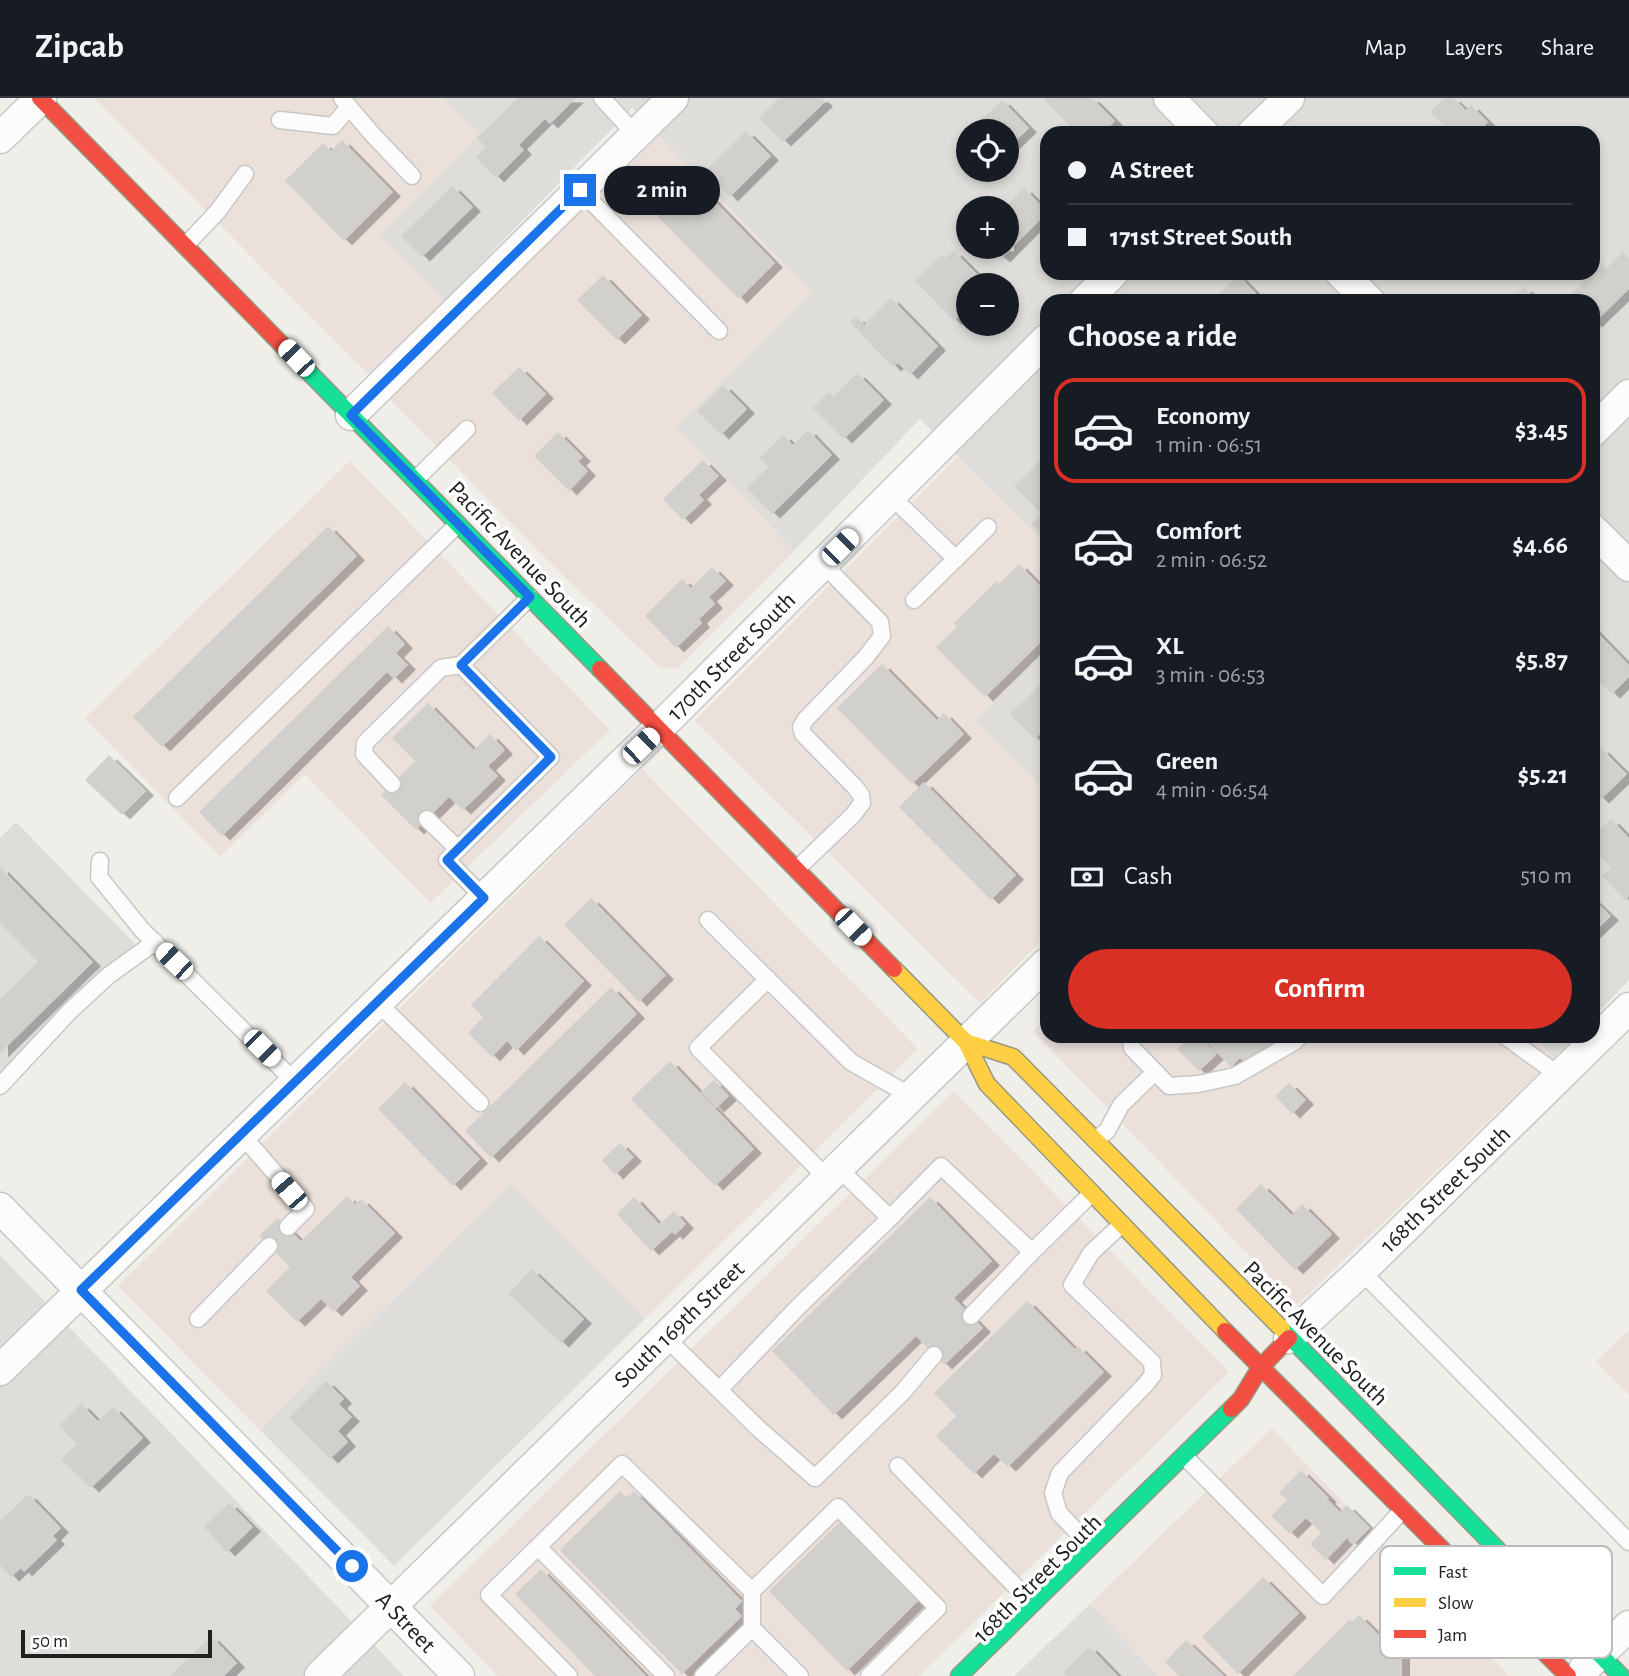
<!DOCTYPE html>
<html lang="en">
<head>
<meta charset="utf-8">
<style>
	body { margin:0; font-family:"Alegreya Sans",sans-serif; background:#242831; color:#f1f3f6; height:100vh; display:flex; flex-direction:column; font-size:26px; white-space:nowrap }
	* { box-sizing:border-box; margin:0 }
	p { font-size:23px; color:#9ea1a6 }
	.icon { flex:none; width:38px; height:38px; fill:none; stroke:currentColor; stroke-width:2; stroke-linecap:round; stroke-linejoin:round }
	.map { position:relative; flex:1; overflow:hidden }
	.sheet { position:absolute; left:1040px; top:196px; width:560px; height:749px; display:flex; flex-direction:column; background:#171b24; border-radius:21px; box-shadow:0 4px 10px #0003 }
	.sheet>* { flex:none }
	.hud { position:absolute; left:1040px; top:28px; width:560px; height:154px; border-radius:21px; box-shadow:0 4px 10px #0003; display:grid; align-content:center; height:154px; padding:0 28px; background:#171b24 }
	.fabs { position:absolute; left:956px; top:21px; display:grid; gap:14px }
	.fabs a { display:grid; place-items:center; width:63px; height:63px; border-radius:50%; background:#171b24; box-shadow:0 4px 10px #0003; font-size:35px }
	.scale { position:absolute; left:21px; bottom:18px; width:191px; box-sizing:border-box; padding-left:7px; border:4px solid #202020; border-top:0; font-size:19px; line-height:24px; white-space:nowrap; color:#202020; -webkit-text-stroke:5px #fff; paint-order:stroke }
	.end { position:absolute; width:32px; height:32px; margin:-16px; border:9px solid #1a73e8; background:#fff; box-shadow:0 0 0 4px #fff }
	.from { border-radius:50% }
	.bubble { position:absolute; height:49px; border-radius:24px; background:#171b24; box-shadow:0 4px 10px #0003; font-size:23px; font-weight:600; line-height:49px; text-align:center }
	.car { position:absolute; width:21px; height:42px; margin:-21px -10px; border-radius:9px; box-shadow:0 0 5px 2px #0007; background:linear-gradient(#fff 24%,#345 0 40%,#fff 0 76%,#345 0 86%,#fff 0) }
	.hud b { display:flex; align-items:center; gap:24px; height:66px; font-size:26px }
	.hud b+b { border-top:2px solid #363941 }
	.hud i { width:18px; height:18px; background:#f1f3f6 }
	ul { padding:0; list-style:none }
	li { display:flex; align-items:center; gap:21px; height:105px; margin:0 14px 10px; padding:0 14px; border:4px solid transparent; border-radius:21px }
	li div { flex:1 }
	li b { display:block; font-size:26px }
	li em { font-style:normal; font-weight:600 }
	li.active { border-color:#d93025 }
	li>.icon { width:63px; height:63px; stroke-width:1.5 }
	h2 { padding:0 28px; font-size:32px; line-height:84px }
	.pay { display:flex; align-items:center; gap:18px; height:77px; padding:0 28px; font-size:26px }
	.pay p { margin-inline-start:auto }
	.cta { display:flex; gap:14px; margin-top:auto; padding:14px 28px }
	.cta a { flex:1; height:80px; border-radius:42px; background:#d93025; color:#fff; font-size:28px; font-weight:600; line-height:80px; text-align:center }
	header { display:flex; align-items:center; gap:42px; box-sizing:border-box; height:98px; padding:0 35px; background:#171b24; border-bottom:2px solid #363941 }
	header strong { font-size:33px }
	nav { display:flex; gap:38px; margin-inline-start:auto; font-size:24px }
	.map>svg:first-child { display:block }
	.residential { fill:#deddda; fill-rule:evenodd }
	.commercial { fill:#ece0db }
	.building { fill:#d1d0cc; filter:url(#shadow) }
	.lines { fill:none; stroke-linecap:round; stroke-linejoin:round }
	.lane-casing { stroke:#c7c7c5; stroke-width:19 }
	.street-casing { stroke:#c7c7c5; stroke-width:33 }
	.fast-casing { stroke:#959981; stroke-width:19 }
	.slow-casing { stroke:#959981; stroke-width:19 }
	.jam-casing { stroke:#959981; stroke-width:19 }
	.lane { stroke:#fdfcfc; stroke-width:16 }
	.street { stroke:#fdfcfc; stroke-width:30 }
	.fast { stroke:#16e098; stroke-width:16 }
	.slow { stroke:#ffcf43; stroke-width:16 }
	.jam { stroke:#f24e42; stroke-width:16 }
	.route { stroke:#1a73e8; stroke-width:9 }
	.labels { text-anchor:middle; stroke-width:7; stroke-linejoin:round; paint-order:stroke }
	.street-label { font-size:24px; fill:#202020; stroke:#fff }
	.key { fill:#fff; stroke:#bcbcbc; stroke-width:2 }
	.key-label { font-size:19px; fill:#202020 }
</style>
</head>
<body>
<header>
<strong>Zipcab</strong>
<nav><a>Map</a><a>Layers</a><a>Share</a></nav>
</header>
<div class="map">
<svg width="1629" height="1578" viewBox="0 0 1629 1578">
	<defs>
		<filter id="shadow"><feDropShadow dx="8" dy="4.5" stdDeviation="0" flood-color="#0004"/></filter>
	</defs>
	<rect width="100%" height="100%" fill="#efeee9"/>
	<g class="residential">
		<path d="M 443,0 L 1629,0 L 1629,882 L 1593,920 L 1592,203 L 1046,203 L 1046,447 L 920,321 L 794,453 L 676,329 L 657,35 L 632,10 L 445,202 L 379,136 L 478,36 ZM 968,33 L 1006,33 L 1006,72 L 968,72 ZM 1046,35 L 1592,35 L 1592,175 L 1046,175 ZM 968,110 L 1006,110 L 1006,149 L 968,149 ZM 968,187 L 1006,187 L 1006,226 L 968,226 Z"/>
		<path d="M 1046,550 L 1046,694 L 975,623 Z"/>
		<path d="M 16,724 L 135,846 L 0,977 L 0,740 Z"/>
		<path d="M 1533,938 L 1576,938 L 1554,960 Z"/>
		<path d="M 511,1085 L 645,1221 L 394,1468 L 260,1332 Z"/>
		<path d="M 0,1157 L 404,1578 L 0,1578 Z"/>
		<path d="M 1090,1506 L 1159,1578 L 1014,1578 Z"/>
	</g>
	<g class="commercial">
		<path d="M 94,0 L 443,0 L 479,36 L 379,136 L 445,202 L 369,277 Z"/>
		<path d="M 657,35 L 812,194 L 676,329 L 794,453 L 677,571 L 660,570 L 546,461 L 388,299 Z"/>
		<path d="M 957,359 L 1046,447 L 1046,550 L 975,623 L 1046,694 L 1046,838 L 980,905 L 695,623 Z"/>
		<path d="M 350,363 L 610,632 L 430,805 L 305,676 L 220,759 L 85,620 Z"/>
		<path d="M 642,671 L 918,951 L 645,1221 L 511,1085 L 260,1332 L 118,1188 Z"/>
		<path d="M 1046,921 L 1046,938 L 1533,938 L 1554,960 L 1297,1207 L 1033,933 Z"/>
		<path d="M 954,993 L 1229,1274 L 919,1578 L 498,1578 L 430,1508 Z"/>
		<path d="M 1629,1232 L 1629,1297 L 1596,1263 Z"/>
		<path d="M 1272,1330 L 1509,1578 L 1159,1578 L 1090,1506 Z"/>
	</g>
	<g class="building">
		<path d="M 518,0 L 576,0 L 550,26 L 545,21 L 519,47 L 524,52 L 496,80 L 476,59 L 486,49 L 477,40 Z"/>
		<path d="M 779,0 L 821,0 L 825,4 L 783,44 L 759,20 Z"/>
		<path d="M 1047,0 L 1092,0 L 1115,23 L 1103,35 L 1077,35 L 1045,2 Z"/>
		<path d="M 1444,0 L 1453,0 L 1466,12 L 1471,7 L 1488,24 L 1478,35 L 1451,35 L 1430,14 Z"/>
		<path d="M 1002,2 L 1029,30 L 1006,52 L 1006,33 L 990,33 L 980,23 Z"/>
		<path d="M 746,33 L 771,58 L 730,99 L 705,73 Z"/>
		<path d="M 342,42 L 393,94 L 344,143 L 285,83 L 323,45 L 331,53 Z"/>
		<path d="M 695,83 L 775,165 L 739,201 L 658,119 Z"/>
		<path d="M 452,88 L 473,109 L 422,159 L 401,138 Z"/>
		<path d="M 1024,90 L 1046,112 L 1046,116 L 1002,160 L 990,149 L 1006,149 L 1006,110 L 1004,110 Z"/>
		<path d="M 954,153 L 987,186 L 968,187 L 968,226 L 960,217 L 954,223 L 915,183 L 942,156 L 945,160 Z"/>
		<path d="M 1623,154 L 1629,161 L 1629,191 L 1594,225 L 1592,223 L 1592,203 L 1572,203 L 1568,199 L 1602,166 L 1606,171 Z"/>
		<path d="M 603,177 L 642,217 L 617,242 L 577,202 Z"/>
		<path d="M 1238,177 L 1256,195 L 1248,203 L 1222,203 L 1217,198 Z"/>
		<path d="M 1524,189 L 1538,203 L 1510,203 Z"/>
		<path d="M 891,200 L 938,248 L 910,277 L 898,265 L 893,269 L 858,233 Z"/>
		<path d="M 856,219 L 864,226 L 858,232 L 850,224 Z"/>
		<path d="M 519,269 L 546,296 L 519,323 L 492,295 Z"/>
		<path d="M 857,275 L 884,302 L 844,341 L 813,310 L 829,294 L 834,299 Z"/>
		<path d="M 723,287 L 747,311 L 721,337 L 697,313 Z"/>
		<path d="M 808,332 L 832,357 L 772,416 L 747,390 L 769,369 L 760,360 L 783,337 L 793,347 Z"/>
		<path d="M 558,334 L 583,359 L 578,363 L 588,373 L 569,393 L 534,358 Z"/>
		<path d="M 1042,361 L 1046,366 L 1046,442 L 1031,426 L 1042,416 L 1014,388 Z"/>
		<path d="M 703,362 L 719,378 L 699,397 L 704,402 L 683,422 L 663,401 Z"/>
		<path d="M 328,428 L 357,458 L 162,649 L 133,619 Z"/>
		<path d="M 1019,466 L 1046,494 L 1046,539 L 985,599 L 936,549 L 957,529 L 954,525 L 997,483 L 999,486 Z"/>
		<path d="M 712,469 L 726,483 L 709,499 L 715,506 L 699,521 L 702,525 L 676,550 L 645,518 L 682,481 L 691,490 Z"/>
		<path d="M 388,528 L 405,546 L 396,555 L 408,567 L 394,581 L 387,574 L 222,738 L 199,714 Z"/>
		<path d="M 1592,529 L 1629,567 L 1629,579 L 1612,596 L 1592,577 Z"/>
		<path d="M 882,566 L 937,622 L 944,615 L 964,636 L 912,686 L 837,610 Z"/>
		<path d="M 1044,583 L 1046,585 L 1046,630 L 1035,641 L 1010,616 Z"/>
		<path d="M 428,605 L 474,652 L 490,636 L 505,652 L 488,668 L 498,678 L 463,712 L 449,699 L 416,732 L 381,697 L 415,663 L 392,640 Z"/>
		<path d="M 1601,650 L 1627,676 L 1601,701 L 1592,692 L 1592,659 Z"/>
		<path d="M 109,657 L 146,693 L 122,717 L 85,682 Z"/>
		<path d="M 924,684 L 1016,777 L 991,802 L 899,709 Z"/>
		<path d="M 1611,721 L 1629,740 L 1629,798 L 1625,802 L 1602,778 L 1611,769 L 1592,750 L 1592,739 Z"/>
		<path d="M 0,769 L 93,864 L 0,955 L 0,901 L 38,864 L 0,825 Z"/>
		<path d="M 591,800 L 666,877 L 639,904 L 564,827 Z"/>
		<path d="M 1592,800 L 1611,818 L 1592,836 Z"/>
		<path d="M 539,838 L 584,883 L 516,953 L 507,943 L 492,959 L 468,935 L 483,919 L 471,907 Z"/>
		<path d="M 611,889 L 637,916 L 491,1060 L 465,1033 Z"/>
		<path d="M 1190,938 L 1199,938 L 1217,956 L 1199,973 L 1177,951 Z"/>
		<path d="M 1201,938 L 1286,938 L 1277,947 L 1275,944 L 1260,958 L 1257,955 L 1246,966 L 1240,960 L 1231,969 Z"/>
		<path d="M 670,963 L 754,1051 L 715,1088 L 631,1001 Z"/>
		<path d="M 714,982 L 729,998 L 716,1010 L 701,994 Z"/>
		<path d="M 405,984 L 480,1061 L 453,1088 L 378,1011 Z"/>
		<path d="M 1289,985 L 1306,1002 L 1292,1016 L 1275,998 Z"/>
		<path d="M 620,1045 L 634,1059 L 615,1077 L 602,1062 Z"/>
		<path d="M 1261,1086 L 1292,1117 L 1302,1106 L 1332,1136 L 1295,1172 L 1236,1111 Z"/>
		<path d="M 347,1098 L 355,1106 L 361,1101 L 395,1135 L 351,1179 L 360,1188 L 334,1214 L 321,1201 L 297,1224 L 266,1193 L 290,1169 L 259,1138 L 278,1120 L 301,1143 Z"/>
		<path d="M 634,1099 L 659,1126 L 674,1113 L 686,1126 L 675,1137 L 672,1134 L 651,1153 L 617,1116 Z"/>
		<path d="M 930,1099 L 992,1163 L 954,1200 L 983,1230 L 944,1267 L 916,1238 L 834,1317 L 772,1253 Z"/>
		<path d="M 531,1171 L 584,1221 L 561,1245 L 509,1196 Z"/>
		<path d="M 1027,1203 L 1075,1251 L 1078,1248 L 1104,1274 L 1008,1369 L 994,1356 L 974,1376 L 936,1338 L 956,1318 L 934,1295 Z"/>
		<path d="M 326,1283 L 344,1301 L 339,1306 L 352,1319 L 338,1333 L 348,1344 L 330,1361 L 289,1320 Z"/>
		<path d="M 81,1306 L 98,1323 L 113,1309 L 143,1340 L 91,1390 L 61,1361 L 77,1346 L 59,1328 Z"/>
		<path d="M 1301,1372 L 1329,1400 L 1327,1401 L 1340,1414 L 1347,1407 L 1370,1430 L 1353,1447 L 1347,1440 L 1326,1462 L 1310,1446 L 1321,1435 L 1306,1420 L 1290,1436 L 1271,1418 L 1287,1402 L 1279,1395 Z"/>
		<path d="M 620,1393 L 627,1400 L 634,1393 L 742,1503 L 735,1511 L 742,1518 L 682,1576 L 560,1452 Z"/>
		<path d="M 28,1396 L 61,1430 L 53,1438 L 57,1442 L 24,1474 L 21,1470 L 11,1479 L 0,1467 L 0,1423 Z"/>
		<path d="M 229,1405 L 253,1429 L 227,1454 L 204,1429 Z"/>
		<path d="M 840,1424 L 918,1503 L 847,1573 L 769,1493 Z"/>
		<path d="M 541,1471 L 646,1578 L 595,1578 L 515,1496 Z"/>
		<path d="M 1263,1479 L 1299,1515 L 1238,1576 L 1202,1539 Z"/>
		<path d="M 1359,1517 L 1389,1547 L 1380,1556 L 1402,1555 L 1402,1578 L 1293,1578 L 1350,1521 L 1352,1524 Z"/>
		<path d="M 211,1538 L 237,1565 L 224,1578 L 170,1578 Z"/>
		<path d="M 1186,1542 L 1224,1578 L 1179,1578 L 1165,1564 Z"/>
		<path d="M 1089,1548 L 1118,1578 L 1068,1578 L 1064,1574 Z"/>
	</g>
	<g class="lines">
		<g class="lane-casing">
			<g id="lane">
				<path d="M 602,0 L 636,37"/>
				<path d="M 349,9 L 373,37 L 412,78"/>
				<path d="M 280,22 L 333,28 L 349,9 L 342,0"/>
				<path d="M 580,92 L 719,233"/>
				<path d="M 185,148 L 218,113 L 245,76"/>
				<path d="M 415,382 L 467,331"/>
				<path d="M 891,398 L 956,461"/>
				<path d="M 914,502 L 988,429"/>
				<path d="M 392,686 L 364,656 L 365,645 L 441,570 L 461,567"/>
				<path d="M 177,700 L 458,426"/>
				<path d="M 427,721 L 458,751"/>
				<path d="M 100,763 L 99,779 L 142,832 L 295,984"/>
				<path d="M 797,771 L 853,717 L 862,705 L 861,697 L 854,688 L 803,636 L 801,629 L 806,621 L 866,559 L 882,538 L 880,524 L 823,466"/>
				<path d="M 484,800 L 447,762 L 551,659 L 461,567 L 530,499"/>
				<path d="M 708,822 L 851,964 L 911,998"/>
				<path d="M 768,881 L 698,950 L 827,1080"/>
				<path d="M 377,904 L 480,1005"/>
				<path d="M 1130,938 L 1132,950 L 1169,988 L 1198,986 L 1235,978 L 1294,944 L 1300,938"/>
				<path d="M 1505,938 L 1560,978"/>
				<path d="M 0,988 L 70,913 L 108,878 L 155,844"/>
				<path d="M 242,1037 L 306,1111 L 288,1129"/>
				<path d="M 1095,1042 L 1107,1033 L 1121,1007 L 1155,974"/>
				<path d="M 838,1070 L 890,1120 L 941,1068 L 1032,1154"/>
				<path d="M 1361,1173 L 1629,1444"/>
				<path d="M 971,1218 L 1032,1154 L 1092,1095"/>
				<path d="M 198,1221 L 269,1148"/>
				<path d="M 665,1239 L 760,1332 L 815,1380 L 902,1295 L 934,1257"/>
				<path d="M 719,1292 L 799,1208 L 890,1120"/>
				<path d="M 1184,1358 L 1323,1498 L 1402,1413"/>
				<path d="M 898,1368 L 1022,1495"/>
				<path d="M 1081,1438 L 1059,1415 L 1053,1395 L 1060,1375 L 1145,1287 L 1153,1277 L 1152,1264 L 1072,1187 L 1091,1155 L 1122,1126"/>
				<path d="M 538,1449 L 666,1578"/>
				<path d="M 752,1530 L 800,1578"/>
				<path d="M 569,1578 L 489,1497 L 622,1366 L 752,1493"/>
				<path d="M 703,1578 L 752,1530 L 752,1493 L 838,1409 L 938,1510 L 869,1578"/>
			</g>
		</g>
		<g class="street-casing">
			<g id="street">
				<path d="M 1169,0 L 1203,35"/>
				<path d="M 1253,35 L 1289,0"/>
				<path d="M 0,40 L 41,0"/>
				<path d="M 1341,175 L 1369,203"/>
				<path d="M 1085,203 L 1113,175"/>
				<path d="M 351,317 L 673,0"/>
				<path d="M 1592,334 L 1629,297"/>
				<path d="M 1592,431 L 1629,468"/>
				<path d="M 0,1110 L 459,1578"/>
				<path d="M 1289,1240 L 1361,1173 L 1629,910"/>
				<path d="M 0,1272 L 659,630 L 1046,242"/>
				<path d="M 1584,1571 L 1629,1528"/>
				<path d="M 320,1578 L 1046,866"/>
			</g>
		</g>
		<g class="fast-casing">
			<g id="fast">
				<path d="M 294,259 L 600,571"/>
				<path d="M 1282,1231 L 1621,1578"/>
				<path d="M 959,1578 L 1231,1311"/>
			</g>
		</g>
		<g class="slow-casing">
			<g id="slow">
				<path d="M 894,871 L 966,944 L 987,986 L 1225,1233"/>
				<path d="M 966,944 L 1013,959 L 1282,1231"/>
			</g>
		</g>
		<g class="jam-casing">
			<g id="jam">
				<path d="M 40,0 L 294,259"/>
				<path d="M 600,571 L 894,871"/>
				<path d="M 1225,1233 L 1568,1578"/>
				<path d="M 1231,1311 L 1241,1301 L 1260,1270 L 1289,1240"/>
			</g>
		</g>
		<use href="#lane" class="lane"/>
		<use href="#street" class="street"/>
		<use href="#fast" class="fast"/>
		<use href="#slow" class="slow"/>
		<use href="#jam" class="jam"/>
	</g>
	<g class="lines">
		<path class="route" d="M 352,1468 L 81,1192 L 484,800 L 447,762 L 551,659 L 461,567 L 530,499 L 351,317 L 580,92"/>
	</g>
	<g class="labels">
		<g class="street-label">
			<text transform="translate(520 456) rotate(46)" y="8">Pacific Avenue South</text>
			<text transform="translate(731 558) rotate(-45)" y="8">170th Street South</text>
			<text transform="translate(1445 1091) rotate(-44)" y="8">168th Street South</text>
			<text transform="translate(679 1226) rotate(-44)" y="8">South 169th Street</text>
			<text transform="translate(1316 1235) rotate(45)" y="8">Pacific Avenue South</text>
			<text transform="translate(1037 1480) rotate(-45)" y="8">168th Street South</text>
			<text transform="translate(406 1524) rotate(46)" y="8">A Street</text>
		</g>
	</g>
	<rect x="1380" y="1448" width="232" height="112" rx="10" class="key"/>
	<rect x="1394" y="1469" width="32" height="8" fill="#16e098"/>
	<rect x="1394" y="1500" width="32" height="9" fill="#ffcf43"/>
	<rect x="1394" y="1532" width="32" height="8" fill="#f24e42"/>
	<g class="key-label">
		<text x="1438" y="1480">Fast</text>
		<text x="1438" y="1511">Slow</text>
		<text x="1438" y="1543">Jam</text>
	</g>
</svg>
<div class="fabs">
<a><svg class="icon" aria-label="locate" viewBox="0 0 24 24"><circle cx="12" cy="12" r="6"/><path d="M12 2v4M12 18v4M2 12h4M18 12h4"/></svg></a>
<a>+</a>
<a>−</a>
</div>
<div class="scale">50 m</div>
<i class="end from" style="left:352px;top:1468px"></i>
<i class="end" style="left:580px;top:92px"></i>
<div class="bubble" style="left:604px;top:68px;width:116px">2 min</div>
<i class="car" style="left:296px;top:260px;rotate:316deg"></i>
<i class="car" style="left:840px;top:449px;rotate:45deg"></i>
<i class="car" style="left:641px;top:648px;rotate:46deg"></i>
<i class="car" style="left:853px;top:829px;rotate:136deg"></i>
<i class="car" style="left:174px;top:863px;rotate:314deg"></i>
<i class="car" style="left:262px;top:950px;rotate:135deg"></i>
<i class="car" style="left:289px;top:1093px;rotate:319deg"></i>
<div class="hud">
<b><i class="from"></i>A Street</b>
<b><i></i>171st Street South</b>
</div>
<section class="sheet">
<h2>Choose a ride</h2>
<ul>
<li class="active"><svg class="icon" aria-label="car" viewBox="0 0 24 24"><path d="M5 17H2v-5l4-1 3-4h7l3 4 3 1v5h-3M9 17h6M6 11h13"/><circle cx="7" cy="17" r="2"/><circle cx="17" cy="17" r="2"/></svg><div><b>Economy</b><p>1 min · 06:51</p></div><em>$3.45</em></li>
<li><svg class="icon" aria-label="car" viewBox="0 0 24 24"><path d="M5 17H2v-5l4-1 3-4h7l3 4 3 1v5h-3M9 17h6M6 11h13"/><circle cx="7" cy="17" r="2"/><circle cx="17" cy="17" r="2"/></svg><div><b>Comfort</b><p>2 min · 06:52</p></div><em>$4.66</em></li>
<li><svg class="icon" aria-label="car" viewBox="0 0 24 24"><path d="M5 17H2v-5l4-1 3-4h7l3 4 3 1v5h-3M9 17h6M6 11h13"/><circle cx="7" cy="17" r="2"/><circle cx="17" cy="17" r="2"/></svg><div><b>XL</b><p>3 min · 06:53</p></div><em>$5.87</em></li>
<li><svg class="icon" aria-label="car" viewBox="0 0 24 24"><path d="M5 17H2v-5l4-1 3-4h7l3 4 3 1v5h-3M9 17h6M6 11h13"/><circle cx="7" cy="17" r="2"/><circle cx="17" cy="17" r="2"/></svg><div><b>Green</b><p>4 min · 06:54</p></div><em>$5.21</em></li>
</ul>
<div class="pay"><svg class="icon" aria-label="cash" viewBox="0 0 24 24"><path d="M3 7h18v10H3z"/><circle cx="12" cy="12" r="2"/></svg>Cash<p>510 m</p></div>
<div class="cta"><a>Confirm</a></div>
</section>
</div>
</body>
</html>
